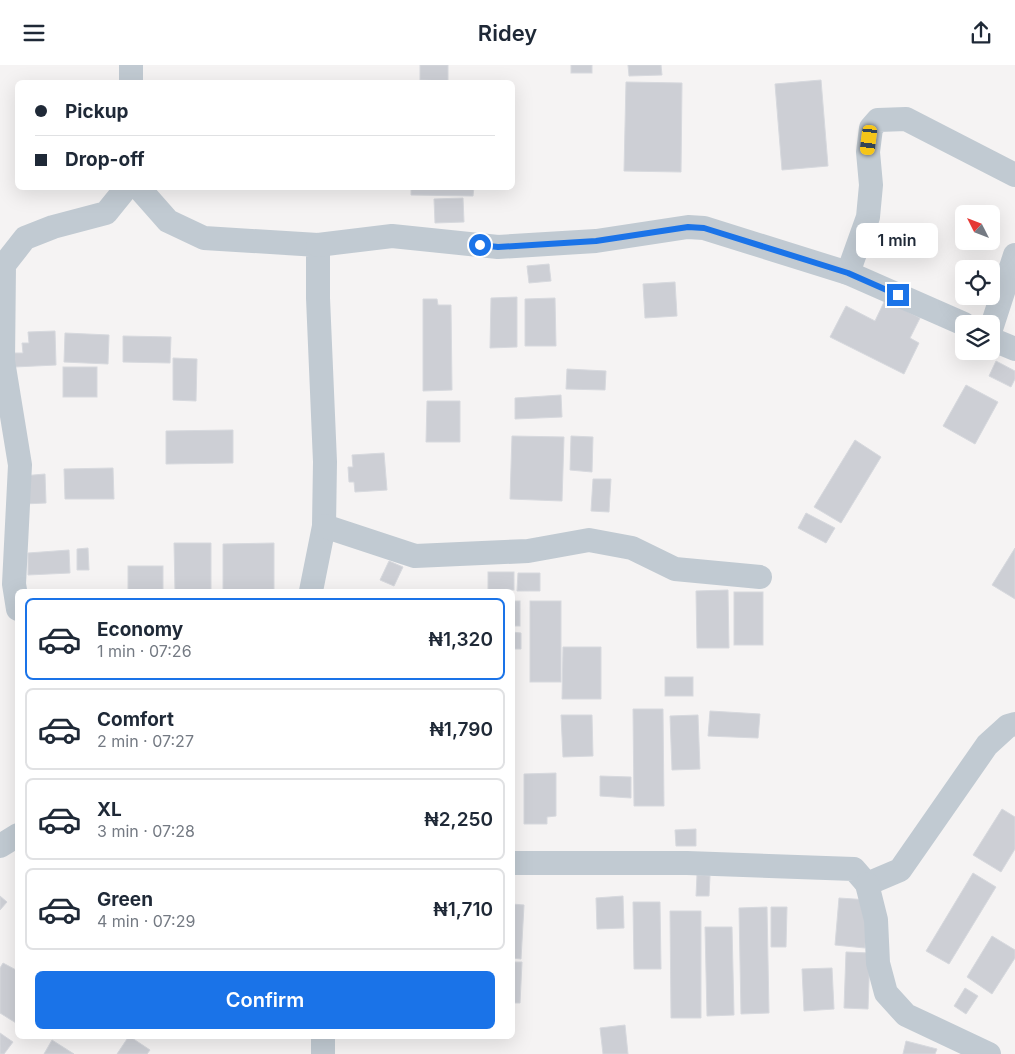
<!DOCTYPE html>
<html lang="en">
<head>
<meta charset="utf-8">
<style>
	body { margin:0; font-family:Inter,sans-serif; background:#f2f2f3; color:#1f2937; height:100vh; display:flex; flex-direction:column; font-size:19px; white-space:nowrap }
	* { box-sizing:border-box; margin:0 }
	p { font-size:16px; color:#747a83 }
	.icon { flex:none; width:28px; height:28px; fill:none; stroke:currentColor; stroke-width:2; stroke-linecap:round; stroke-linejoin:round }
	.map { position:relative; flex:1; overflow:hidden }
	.details { position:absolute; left:15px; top:524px; width:500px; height:450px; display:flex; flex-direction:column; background:#fff; border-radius:8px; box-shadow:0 5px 20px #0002 }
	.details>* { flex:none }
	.hud { position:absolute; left:15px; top:15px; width:500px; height:110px; border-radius:8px; box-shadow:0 5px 20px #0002; display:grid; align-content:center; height:110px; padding:0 20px; background:#fff }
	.needle { width:32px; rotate:312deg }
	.fabs { position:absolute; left:955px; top:140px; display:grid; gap:10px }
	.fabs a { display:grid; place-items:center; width:45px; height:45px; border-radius:8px; background:#fff; box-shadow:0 5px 20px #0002; font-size:25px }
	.end { position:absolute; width:22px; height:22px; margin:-11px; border:6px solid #1a73e8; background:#fff; box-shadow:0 0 0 2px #fff }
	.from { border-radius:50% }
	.bubble { position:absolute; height:35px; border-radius:8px; background:#fff; box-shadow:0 5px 20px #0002; font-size:16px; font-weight:600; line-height:35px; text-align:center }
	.car { position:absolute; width:15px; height:30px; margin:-15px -8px; border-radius:6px; box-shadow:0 0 4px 1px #0007; background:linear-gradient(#f5c518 24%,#345 0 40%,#f5c518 0 76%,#345 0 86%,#f5c518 0) }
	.hud b { display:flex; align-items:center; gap:18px; height:48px; font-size:19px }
	.hud b+b { border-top:1px solid #e0e1e3 }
	.hud i { width:12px; height:12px; background:#1f2937 }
	ul { padding:9px 0 0; list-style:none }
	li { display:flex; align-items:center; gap:15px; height:82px; margin:0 10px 8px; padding:0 10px; border:2px solid #e0e1e3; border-radius:8px }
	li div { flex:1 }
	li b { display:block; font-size:19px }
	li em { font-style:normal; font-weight:600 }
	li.selected { border-color:#1a73e8 }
	li>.icon { width:45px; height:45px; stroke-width:1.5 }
	.primary-button { display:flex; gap:10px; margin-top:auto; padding:10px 20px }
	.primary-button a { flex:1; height:58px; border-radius:8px; background:#1a73e8; color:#fff; font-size:20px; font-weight:600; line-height:58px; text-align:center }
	header { display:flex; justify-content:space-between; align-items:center; height:65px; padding:0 20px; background:#fff; font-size:22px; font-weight:600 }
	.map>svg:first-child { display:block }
	.building { fill:#cdcfd5; stroke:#d7d9de }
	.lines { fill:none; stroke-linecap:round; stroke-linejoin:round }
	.minor { stroke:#c1cad2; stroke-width:24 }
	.route { stroke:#1a73e8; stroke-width:6 }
</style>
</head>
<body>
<header><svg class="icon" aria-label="menu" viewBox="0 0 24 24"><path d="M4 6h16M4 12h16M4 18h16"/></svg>Ridey<svg class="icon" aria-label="share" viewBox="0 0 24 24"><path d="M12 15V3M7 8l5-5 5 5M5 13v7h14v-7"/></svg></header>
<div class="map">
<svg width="1015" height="989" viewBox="0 0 1015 989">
	<rect width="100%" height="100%" fill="#f5f3f3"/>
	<g class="building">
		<path d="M 420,0 L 448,0 L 448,16 L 420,15 Z"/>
		<rect x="571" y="0" width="21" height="8"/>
		<path d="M 628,0 L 661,0 L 662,10 L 629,11 Z"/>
		<path d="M 821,15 L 828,101 L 782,105 L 775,19 Z"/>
		<path d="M 626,17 L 682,18 L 681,107 L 624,106 Z"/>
		<path d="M 411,122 L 474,122 L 473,131 L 411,130 Z"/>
		<path d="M 463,133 L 464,157 L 435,158 L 434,134 Z"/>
		<path d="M 549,199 L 551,216 L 529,218 L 527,201 Z"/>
		<path d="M 675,217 L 677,251 L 645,253 L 643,219 Z"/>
		<path d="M 517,232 L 517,282 L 490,283 L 491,233 Z"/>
		<path d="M 555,233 L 556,281 L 525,281 L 525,234 Z"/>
		<path d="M 423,234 L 437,234 L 438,240 L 451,240 L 452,325 L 423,326 Z"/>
		<path d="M 885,235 L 920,253 L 910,273 L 919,278 L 904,309 L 830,272 L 846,241 L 875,256 Z"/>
		<path d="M 55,266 L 56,300 L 14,302 L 14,288 L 23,288 L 22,278 L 29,278 L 28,267 Z"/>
		<path d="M 65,268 L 109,270 L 108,299 L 64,297 Z"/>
		<path d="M 123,271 L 171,272 L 170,298 L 123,297 Z"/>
		<path d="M 173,293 L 197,294 L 196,336 L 173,335 Z"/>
		<path d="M 996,296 L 1015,306 L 1015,314 L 1011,322 L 989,311 Z"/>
		<rect x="63" y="302" width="34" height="30"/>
		<path d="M 567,304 L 606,306 L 605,325 L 566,324 Z"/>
		<path d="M 966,320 L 998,337 L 975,379 L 943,361 Z"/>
		<path d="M 561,330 L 562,352 L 515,354 L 515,333 Z"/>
		<path d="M 427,336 L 460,336 L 460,377 L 426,377 Z"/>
		<path d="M 233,365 L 233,398 L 166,399 L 166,366 Z"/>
		<path d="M 512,371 L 564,372 L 562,436 L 510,434 Z"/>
		<path d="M 571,371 L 593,372 L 592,407 L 570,405 Z"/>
		<path d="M 855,375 L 881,392 L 841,458 L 814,442 Z"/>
		<path d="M 384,388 L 387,425 L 355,427 L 354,417 L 349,417 L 348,402 L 353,402 L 352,390 Z"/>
		<path d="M 113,403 L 114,434 L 65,434 L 64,404 Z"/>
		<path d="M 45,409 L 46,438 L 23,439 L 22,411 Z"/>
		<path d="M 593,414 L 611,414 L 609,447 L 591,446 Z"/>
		<path d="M 806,448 L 835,463 L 826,478 L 798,463 Z"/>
		<path d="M 174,478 L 211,478 L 211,526 L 175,526 Z"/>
		<path d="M 274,478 L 274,526 L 223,526 L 223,479 Z"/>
		<path d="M 88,483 L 89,505 L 77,505 L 77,484 Z"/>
		<path d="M 1015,483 L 1015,534 L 992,520 Z"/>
		<path d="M 69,485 L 70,508 L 28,510 L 28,488 Z"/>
		<path d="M 389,496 L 403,502 L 394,521 L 380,515 Z"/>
		<rect x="128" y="501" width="35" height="25"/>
		<rect x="488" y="507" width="26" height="18"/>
		<path d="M 518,508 L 540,508 L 540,526 L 517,526 Z"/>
		<path d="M 728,525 L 729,583 L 697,583 L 696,526 Z"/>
		<rect x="734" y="527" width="29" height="53"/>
		<rect x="512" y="536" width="8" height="25"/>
		<rect x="530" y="536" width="31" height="81"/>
		<path d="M 512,567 L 521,568 L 521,584 L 512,584 Z"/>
		<path d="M 563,582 L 601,582 L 601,634 L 562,634 Z"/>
		<rect x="665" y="612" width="28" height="19"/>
		<path d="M 633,644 L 663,644 L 664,741 L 634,741 Z"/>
		<path d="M 710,646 L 760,649 L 758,673 L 708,671 Z"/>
		<path d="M 561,650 L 592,650 L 593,691 L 563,692 Z"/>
		<path d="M 698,650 L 700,704 L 672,705 L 670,651 Z"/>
		<path d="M 556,708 L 556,751 L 547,752 L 547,759 L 524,759 L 524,709 Z"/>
		<path d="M 600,711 L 631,712 L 631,733 L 600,731 Z"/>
		<path d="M 1002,744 L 1015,752 L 1015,784 L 1001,807 L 973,790 Z"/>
		<path d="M 696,764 L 696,781 L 676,781 L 675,765 Z"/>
		<path d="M 973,808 L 996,822 L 949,899 L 926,886 Z"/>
		<path d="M 697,810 L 710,811 L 709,831 L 696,831 Z"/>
		<path d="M 0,831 L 7,837 L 0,845 Z"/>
		<path d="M 623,831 L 624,863 L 597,864 L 596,833 Z"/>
		<path d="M 839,833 L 869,835 L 865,883 L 835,880 Z"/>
		<path d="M 633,837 L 660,837 L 661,904 L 634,904 Z"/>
		<path d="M 512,839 L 524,840 L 521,894 L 512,893 Z"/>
		<path d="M 767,842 L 769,948 L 741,949 L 739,843 Z"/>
		<path d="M 771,842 L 787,842 L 786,882 L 771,882 Z"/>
		<path d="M 670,846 L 701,846 L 701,953 L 671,953 Z"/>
		<path d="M 705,862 L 732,862 L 734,950 L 707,951 Z"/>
		<path d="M 992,871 L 1015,885 L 1015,893 L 992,929 L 967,912 Z"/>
		<path d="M 846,887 L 870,888 L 868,944 L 844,943 Z"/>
		<path d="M 512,897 L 522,897 L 520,938 L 512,938 Z"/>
		<path d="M 3,898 L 18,906 L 16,958 L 0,948 L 0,903 Z"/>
		<path d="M 832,903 L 834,944 L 804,946 L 802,904 Z"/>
		<path d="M 965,923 L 978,931 L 966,949 L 954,941 Z"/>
		<path d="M 625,960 L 628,989 L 603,989 L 600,963 Z"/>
		<path d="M 0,968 L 13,977 L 4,989 L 0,989 Z"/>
		<path d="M 129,971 L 150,985 L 147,989 L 117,989 Z"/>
		<path d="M 52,975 L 74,989 L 44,989 Z"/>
		<path d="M 906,976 L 937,984 L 935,989 L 903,989 Z"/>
	</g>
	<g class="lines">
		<g class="minor">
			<path d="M 131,0 L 131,18"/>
			<path d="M 138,122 L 168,156 L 204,173 L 318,180 L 318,233 L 325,397 L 324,461 L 311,526"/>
			<path d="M 318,180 L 392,171 L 498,182 L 596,176 L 688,162 L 704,163 L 848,208 L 964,259"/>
			<path d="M 848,208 L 868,152 L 871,120 L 868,87 L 871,63 L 878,55 L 906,54 L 1015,110"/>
			<path d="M 991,264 L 1015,190"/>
			<path d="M 991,274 L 1015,284"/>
			<path d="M 324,461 L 415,491 L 528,486 L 589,475 L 632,483 L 675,504 L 760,512"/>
			<path d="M 18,544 L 14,519 L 20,400 L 3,296 L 4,200 L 25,173 L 53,162 L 106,148 L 127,122"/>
			<path d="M 0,781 L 18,770"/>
			<path d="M 512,798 L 687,798 L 854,804 L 867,819 L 900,805 L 987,680 L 1008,661 L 1015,659"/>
			<path d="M 867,819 L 876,855 L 878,898 L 886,928 L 906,950 L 989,989"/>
			<path d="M 323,971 L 323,989"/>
		</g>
	</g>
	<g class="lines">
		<path class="route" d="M 480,180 L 498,182 L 596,176 L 688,162 L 704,163 L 848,208 L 898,230"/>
	</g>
</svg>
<div class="fabs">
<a><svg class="needle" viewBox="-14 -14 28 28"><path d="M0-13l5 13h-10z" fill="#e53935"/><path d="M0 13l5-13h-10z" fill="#747a83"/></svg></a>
<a><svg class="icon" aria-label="locate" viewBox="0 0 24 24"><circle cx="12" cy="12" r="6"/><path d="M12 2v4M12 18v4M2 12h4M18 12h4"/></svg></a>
<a><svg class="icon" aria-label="layers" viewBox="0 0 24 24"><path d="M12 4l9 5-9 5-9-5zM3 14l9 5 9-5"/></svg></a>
</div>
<i class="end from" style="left:480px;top:180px"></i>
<i class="end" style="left:898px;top:230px"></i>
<div class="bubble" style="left:856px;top:158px;width:82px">1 min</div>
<i class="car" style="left:869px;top:75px;rotate:187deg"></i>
<div class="hud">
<b><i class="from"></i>Pickup</b>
<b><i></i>Drop-off</b>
</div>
<section class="details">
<ul>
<li class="selected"><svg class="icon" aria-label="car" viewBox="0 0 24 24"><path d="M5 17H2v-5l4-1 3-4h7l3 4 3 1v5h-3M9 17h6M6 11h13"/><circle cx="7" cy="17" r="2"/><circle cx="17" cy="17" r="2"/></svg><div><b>Economy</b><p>1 min · 07:26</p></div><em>₦1,320</em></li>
<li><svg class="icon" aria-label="car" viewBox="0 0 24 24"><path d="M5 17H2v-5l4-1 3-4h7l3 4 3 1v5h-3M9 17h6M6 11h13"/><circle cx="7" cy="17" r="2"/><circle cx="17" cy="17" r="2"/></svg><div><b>Comfort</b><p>2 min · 07:27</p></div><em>₦1,790</em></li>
<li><svg class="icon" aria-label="car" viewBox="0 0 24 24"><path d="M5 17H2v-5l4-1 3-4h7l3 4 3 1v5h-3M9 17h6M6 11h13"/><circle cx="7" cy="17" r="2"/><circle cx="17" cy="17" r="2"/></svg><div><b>XL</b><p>3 min · 07:28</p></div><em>₦2,250</em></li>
<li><svg class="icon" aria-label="car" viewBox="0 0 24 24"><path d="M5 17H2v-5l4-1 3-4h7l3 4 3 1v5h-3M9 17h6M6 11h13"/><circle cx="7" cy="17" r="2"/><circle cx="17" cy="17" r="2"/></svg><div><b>Green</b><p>4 min · 07:29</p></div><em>₦1,710</em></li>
</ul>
<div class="primary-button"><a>Confirm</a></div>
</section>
</div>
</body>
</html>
